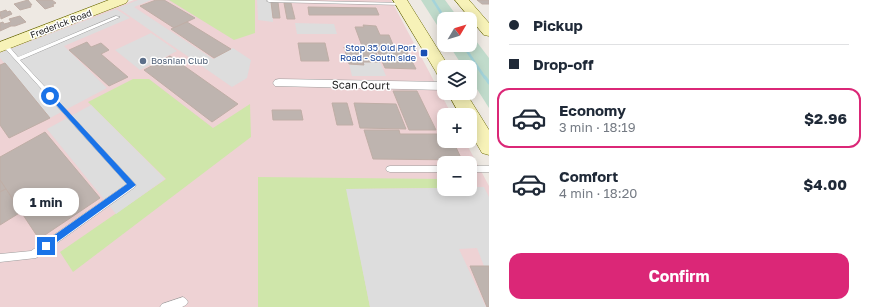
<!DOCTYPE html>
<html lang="en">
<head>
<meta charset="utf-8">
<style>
	body { margin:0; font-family:"Golos Text",sans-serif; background:#f2f2f3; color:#1f2937; height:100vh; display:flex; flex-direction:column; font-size:15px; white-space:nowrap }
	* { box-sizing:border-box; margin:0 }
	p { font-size:13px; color:#747a83 }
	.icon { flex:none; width:22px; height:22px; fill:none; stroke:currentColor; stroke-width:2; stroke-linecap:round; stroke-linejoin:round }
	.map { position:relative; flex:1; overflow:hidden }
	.sheet { display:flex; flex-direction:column; background:#fff; width:380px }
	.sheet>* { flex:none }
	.guide { display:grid; align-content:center; height:88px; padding:0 20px; background:#fff }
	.needle { width:26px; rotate:52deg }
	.controls { position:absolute; left:437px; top:12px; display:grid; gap:8px }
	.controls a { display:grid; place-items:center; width:40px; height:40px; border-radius:8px; background:#fff; box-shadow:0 2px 10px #0003; font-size:20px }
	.end { position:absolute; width:18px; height:18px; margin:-9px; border:5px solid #1a73e8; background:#fff; box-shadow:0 0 0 2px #fff }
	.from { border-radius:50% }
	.bubble { position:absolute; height:28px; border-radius:12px; background:#fff; box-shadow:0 2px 10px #0003; font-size:13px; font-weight:700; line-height:28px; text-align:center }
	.guide b { display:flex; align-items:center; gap:14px; height:38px; font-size:15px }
	.guide b+b { border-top:1px solid #e0e1e3 }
	.guide i { width:10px; height:10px; background:#1f2937 }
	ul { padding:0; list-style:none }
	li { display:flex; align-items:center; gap:12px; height:60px; margin:0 8px 6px; padding:0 12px; border:2px solid transparent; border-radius:12px }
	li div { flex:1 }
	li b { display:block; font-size:15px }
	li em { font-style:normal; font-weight:700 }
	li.current { border-color:#db2777 }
	li>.icon { width:36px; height:36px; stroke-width:1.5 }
	.cta { display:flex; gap:8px; margin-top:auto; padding:8px 20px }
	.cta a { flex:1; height:46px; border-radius:12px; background:#db2777; color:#fff; font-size:16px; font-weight:700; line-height:46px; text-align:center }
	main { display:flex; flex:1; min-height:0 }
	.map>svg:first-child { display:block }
	.commercial { fill:#eed2d4; fill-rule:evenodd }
	.grass { fill:#cfe6aa }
	.wetland { fill:#c0dbcb }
	.parking { fill:#ddd }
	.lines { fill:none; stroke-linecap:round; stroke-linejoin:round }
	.stream-far1 { stroke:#a4d4da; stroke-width:2.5 }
	.stream { stroke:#a4d4da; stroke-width:3 }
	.building { fill:#beb4af; stroke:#bfaea6 }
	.service-casing { stroke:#9e9e9e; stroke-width:1 }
	.minor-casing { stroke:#9e9e9e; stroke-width:1 }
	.secondary-casing { stroke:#6e6d09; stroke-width:1 }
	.service { fill:#fff; fill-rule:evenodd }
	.minor { fill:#fff; fill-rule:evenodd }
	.secondary { fill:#f7f2b8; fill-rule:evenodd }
	.route { fill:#1a73e8 }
	.transit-dot { fill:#1a4fb4; stroke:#fff; stroke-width:1.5 }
	.service-dot { fill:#5c6f8a; stroke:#fff; stroke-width:1.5 }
	.labels { text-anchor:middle; stroke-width:3; stroke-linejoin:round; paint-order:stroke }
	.far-street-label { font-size:9px; fill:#1d1d1d; stroke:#fff }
	.far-transit-label { font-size:9px; fill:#164399; stroke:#fff; text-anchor:end }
	.far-service-label { font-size:9px; fill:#4e5e75; stroke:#fff; text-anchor:start }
	.street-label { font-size:11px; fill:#1d1d1d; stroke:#fff }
</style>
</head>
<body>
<main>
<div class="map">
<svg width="489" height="307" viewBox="0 0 489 307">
	<rect width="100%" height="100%" fill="#eee9e3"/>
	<path class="commercial" d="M 134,0 L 391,0 L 452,115 L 444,115 L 444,141 L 465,141 L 489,186 L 489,307 L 0,307 L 0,53 ZM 444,163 L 470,163 L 470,189 L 444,189 Z"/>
	<g class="grass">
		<path d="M 169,0 L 255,0 L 255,33 L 234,40 Z"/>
		<path d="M 133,79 L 149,79 L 213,128 L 250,104 L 251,137 L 73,272 L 60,252 L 166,179 L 88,102 Z"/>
		<path d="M 258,177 L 444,179 L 444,188 L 347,189 L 370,307 L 258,307 Z"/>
	</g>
	<g class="wetland">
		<path d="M 421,0 L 445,0 L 459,19 L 444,19 L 444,36 Z"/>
		<path d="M 470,33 L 489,58 L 489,108 L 470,78 L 470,67 L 463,67 L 449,45 L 470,45 Z"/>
	</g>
	<g class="parking">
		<path d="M 138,0 L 151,0 L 134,7 L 213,59 L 233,48 L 251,60 L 247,78 L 232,87 L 118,8 Z"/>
		<path d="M 257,0 L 271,0 L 273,22 L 258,20 Z"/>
		<path d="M 116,9 L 130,18 L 64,46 L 107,88 L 50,118 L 0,58 L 0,53 Z"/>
		<path d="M 295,23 L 334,24 L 337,34 L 297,34 Z"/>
		<path d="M 151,33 L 177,51 L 140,70 L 115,50 Z"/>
		<path d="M 363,62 L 380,62 L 386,76 L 352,76 L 349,64 L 364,65 Z"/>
		<path d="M 91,105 L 165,179 L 116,214 L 47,129 Z"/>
		<path d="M 470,187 L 484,187 L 489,197 L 489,266 L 484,266 L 477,248 L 459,249 L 486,307 L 370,307 L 346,189 L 444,188 L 444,189 L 470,189 Z"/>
	</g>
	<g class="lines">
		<g class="stream-far1">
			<path d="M 433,0 L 445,19"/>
			<path d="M 463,45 L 485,78"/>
		</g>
		<path class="stream" d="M 485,77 L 489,83"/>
	</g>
	<g class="building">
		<path d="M 28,0 L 32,5 L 30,5 L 31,7 L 20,10 L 14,4 Z"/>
		<path d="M 36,0 L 52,0 L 56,3 L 52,5 L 54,6 L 45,9 Z"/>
		<path d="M 156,0 L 164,0 L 195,18 L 174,28 L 140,6 Z"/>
		<path d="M 477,0 L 489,0 L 489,4 L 482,4 Z"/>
		<path d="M 271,2 L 278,2 L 280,18 L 273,18 Z"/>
		<path d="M 284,3 L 291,3 L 295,19 L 287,19 Z"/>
		<path d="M 308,7 L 376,8 L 379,15 L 309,15 Z"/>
		<path d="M 6,10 L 7,12 L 10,11 L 12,14 L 1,19 L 0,12 Z"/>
		<path d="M 20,16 L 26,22 L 15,26 L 11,26 L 8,23 L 11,22 L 9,19 Z"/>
		<path d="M 3,22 L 4,24 L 8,23 L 11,26 L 0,31 L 0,23 Z"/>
		<path d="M 187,22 L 231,49 L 214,58 L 171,29 Z"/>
		<path d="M 363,25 L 376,26 L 380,35 L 389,35 L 394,47 L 362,46 L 355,27 L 364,27 Z"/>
		<path d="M 87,42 L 91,47 L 101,43 L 109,50 L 101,54 L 128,77 L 109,86 L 69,50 Z"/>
		<path d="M 298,43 L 325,43 L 329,61 L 301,61 Z"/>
		<path d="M 344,47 L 374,47 L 380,62 L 363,62 L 364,65 L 349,64 Z"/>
		<path d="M 376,48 L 405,48 L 416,69 L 385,68 Z"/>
		<path d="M 170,56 L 238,104 L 212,122 L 144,70 Z"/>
		<path d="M 5,63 L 50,118 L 9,138 L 0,125 L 0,65 Z"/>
		<path d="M 393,91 L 417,91 L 436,130 L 409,130 Z"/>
		<path d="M 332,103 L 347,103 L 353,125 L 337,125 Z"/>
		<path d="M 354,103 L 396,104 L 406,129 L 360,128 Z"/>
		<path d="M 272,110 L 301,110 L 303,120 L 273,120 Z"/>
		<path d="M 364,130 L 399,130 L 400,134 L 444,134 L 444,141 L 453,141 L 462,160 L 373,159 Z"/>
		<path d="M 45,132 L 100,198 L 39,239 L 0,180 L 0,157 Z"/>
		<path d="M 0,180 L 6,189 L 0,192 Z"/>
		<path d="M 6,189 L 21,212 L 0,225 L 0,192 Z"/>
		<path d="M 470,266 L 489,266 L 489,307 L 487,307 Z"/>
	</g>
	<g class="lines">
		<g class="service-casing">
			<g id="service">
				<path d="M 268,0 L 403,3 L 405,4 L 403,5 L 269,2 L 267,1 Z"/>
				<path d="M 116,16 L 120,17 L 20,60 L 136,185 L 135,187 L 36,258 L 0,262 L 0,254 L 31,251 L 127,184 L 2,45 L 5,43 L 7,44 L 18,57 Z"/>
				<path d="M 390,166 L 444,166 L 444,172 L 390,172 L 387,171 L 386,169 L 387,167 Z"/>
				<rect x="470" y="166" width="19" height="6"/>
				<path d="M 183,297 L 186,299 L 188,302 L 186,305 L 182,307 L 160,307 L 162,304 Z"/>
			</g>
		</g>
		<g class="minor-casing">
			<path id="minor" d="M 279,79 L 444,82 L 444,90 L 275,86 L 273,83 L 275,80 Z"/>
		</g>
		<g class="secondary-casing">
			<g id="secondary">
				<path d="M 109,0 L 128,0 L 126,3 L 0,52 L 0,42 Z"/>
				<path d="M 393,0 L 407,0 L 449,67 L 444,67 L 444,77 L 438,76 L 436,72 Z"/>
				<path d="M 455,0 L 469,0 L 489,23 L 489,36 L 484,35 Z"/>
				<path d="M 448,93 L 466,93 L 489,130 L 489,155 L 482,153 L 470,132 L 470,115 L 460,115 Z"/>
			</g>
		</g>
		<use href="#service" class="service"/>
		<use href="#minor" class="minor"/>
		<use href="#secondary" class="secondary"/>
	</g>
	<path class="route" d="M 49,94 L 52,94 L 136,185 L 46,250 L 43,249 L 43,243 L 127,184 L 49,97 Z"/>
	<rect class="transit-dot" x="420" y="49" width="8" height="8" rx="2"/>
	<circle class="service-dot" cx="143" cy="61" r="4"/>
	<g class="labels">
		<g class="far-street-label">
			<text transform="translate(61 24) rotate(-21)" y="3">Frederick Road</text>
		</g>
		<g class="far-transit-label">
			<text x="416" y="51">Stop 35 Old Port<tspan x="416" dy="10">Road - South side</tspan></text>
		</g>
		<g class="far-service-label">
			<text x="151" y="64">Bosnian Club</text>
		</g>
		<g class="street-label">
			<text transform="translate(361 85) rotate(1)" y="4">Scan Court</text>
		</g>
	</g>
</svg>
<div class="controls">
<a><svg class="needle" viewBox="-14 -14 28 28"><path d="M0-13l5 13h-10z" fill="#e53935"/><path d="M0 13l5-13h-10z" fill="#747a83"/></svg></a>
<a><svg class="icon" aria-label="layers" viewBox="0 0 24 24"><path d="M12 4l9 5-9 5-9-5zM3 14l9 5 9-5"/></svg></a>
<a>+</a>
<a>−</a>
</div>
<i class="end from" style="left:50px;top:96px"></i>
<i class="end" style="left:46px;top:246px"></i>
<div class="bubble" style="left:13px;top:188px;width:66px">1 min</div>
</div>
<section class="sheet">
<div class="guide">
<b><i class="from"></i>Pickup</b>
<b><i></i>Drop-off</b>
</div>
<ul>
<li class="current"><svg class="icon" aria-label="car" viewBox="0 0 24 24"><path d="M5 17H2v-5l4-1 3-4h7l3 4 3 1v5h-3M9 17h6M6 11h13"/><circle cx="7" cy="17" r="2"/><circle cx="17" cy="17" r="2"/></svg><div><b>Economy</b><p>3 min · 18:19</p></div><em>$2.96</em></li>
<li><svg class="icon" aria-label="car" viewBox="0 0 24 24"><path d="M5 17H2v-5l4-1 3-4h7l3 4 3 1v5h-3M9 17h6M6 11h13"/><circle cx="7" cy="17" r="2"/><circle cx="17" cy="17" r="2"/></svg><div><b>Comfort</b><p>4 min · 18:20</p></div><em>$4.00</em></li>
</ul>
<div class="cta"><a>Confirm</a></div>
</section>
</main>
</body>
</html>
